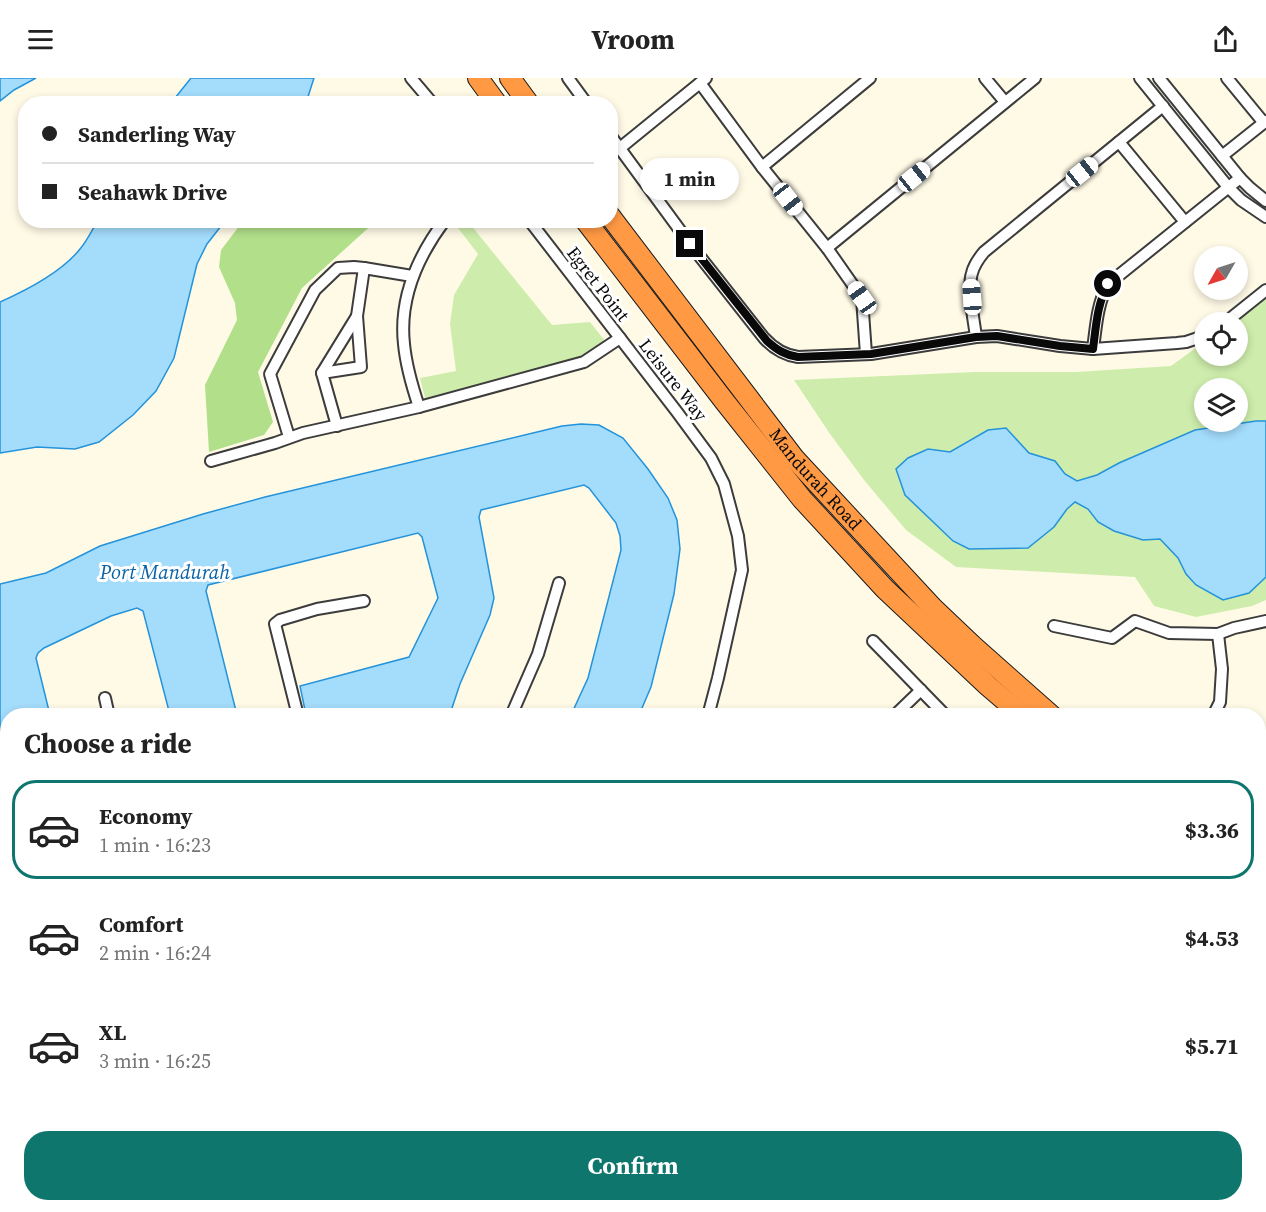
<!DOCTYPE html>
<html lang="en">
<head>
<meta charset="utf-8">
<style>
	body { margin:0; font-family:"Source Serif 4",serif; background:#f6f6f6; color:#222; height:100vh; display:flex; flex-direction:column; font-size:22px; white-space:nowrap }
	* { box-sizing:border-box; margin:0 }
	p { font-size:20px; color:#767676 }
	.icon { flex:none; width:33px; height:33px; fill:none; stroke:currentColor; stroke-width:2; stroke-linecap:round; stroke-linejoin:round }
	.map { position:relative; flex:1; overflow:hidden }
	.drawer { position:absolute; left:0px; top:630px; width:1266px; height:504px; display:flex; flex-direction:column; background:#fff; border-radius:24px 24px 0 0; box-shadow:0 3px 9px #0003 }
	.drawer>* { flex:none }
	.hud { position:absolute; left:18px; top:18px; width:600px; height:132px; border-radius:24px; box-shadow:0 3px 9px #0003; display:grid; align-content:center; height:132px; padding:0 24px; background:#fff }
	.needle { width:39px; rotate:231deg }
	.buttons { position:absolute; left:1194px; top:168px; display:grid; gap:12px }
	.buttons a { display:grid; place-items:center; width:54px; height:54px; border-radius:50%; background:#fff; box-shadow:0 3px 9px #0003; font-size:30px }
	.end { position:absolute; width:27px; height:27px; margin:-14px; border:8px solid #090909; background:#fff; box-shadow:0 0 0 3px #fff }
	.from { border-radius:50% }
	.bubble { position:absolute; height:42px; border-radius:21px; background:#fff; box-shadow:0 3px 9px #0003; font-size:20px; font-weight:700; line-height:42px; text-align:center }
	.car { position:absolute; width:18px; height:36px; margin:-18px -9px; border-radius:8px; box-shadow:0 0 4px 2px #0007; background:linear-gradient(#fff 24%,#345 0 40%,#fff 0 76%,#345 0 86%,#fff 0) }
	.hud b { display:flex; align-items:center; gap:21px; height:57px; font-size:22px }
	.hud b+b { border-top:2px solid #e0e0e0 }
	.hud i { width:15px; height:15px; background:#222 }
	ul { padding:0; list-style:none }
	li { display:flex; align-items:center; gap:18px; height:99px; margin:0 12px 9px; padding:0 12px; border:3px solid transparent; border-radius:24px }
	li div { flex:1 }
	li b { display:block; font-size:22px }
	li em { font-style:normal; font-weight:700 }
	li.selected { border-color:#0f766e }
	li>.icon { width:54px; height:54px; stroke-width:1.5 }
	h2 { padding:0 24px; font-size:27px; line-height:72px }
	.button { display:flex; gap:12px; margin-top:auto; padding:12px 24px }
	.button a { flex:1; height:69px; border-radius:24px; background:#0f766e; color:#fff; font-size:24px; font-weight:700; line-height:69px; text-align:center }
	header { display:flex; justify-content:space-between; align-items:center; height:78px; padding:0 24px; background:#fff; font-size:27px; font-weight:700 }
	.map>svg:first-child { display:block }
	.green { fill:#ceedac; fill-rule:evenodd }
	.forest { fill:#b1df8a }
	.water { fill:#a4dcfc; stroke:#2493da; stroke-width:1.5 }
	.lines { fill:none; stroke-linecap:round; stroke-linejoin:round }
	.street-casing { stroke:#3c3c3c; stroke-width:14 }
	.secondary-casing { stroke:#2b2b2b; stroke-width:18 }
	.primary-casing { stroke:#1a1a1a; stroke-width:20 }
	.highway-casing { stroke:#1a1a1a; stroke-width:22 }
	.street { stroke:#fff; stroke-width:10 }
	.secondary { stroke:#fff4a1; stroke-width:15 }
	.primary { stroke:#ffd556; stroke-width:16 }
	.highway { stroke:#f94; stroke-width:20 }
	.route { stroke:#090909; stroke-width:8 }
	.labels { text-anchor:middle; stroke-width:6; stroke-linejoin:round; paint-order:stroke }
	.street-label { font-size:18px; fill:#090909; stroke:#fff }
	.water-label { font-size:20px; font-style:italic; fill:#0962a5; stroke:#fff }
</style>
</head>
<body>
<header><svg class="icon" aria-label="menu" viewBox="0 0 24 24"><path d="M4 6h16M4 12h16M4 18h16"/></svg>Vroom<svg class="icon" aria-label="share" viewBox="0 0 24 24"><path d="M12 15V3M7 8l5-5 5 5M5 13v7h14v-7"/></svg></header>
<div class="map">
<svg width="1266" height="1134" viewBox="0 0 1266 1134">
	<rect width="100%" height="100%" fill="#fffae6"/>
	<g class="green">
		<path d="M 460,143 L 472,143 L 470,146 L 552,247 L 590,244 L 605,263 L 584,278 L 425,320 L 420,300 L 456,293 L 450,246 L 454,217 L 478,176 L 458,150 Z"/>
		<path d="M 1266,215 L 1266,522 L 1252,528 L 1196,539 L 1154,528 L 1135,499 L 956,489 L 906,452 L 864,402 L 830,356 L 794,302 L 974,294 L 1076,294 L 1171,288 L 1204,264 L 1204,278 L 1238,278 L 1238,244 L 1231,244 ZM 1204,310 L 1238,310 L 1238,344 L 1204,344 Z"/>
	</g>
	<g class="forest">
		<path d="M 243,143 L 376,143 L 302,210 L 258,294 L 273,344 L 264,357 L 209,374 L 205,307 L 237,242 L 235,225 L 219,189 L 221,172 Z"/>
		<path d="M 733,1127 L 733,1126 L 826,1127 L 820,1134 L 732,1134 Z"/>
	</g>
	<g class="water">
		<path d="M 0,0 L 36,0 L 14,12 L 0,23 Z"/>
		<path d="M 191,0 L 314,0 L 306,25 L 171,25 Z"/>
		<path d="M 98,142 L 225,143 L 207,166 L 197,186 L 174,280 L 156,313 L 133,337 L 99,364 L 75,371 L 37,369 L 0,375 L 0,224 C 27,212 61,195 80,171 C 87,163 92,152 98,142 Z"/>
		<path d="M 1256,343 L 1266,343 L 1266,499 L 1249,515 L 1223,522 L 1196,507 L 1186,496 L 1178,480 L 1160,461 L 1143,462 L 1114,453 L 1098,444 L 1088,431 L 1075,424 L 1067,431 L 1054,449 L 1028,470 L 969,471 L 953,463 L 905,417 L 896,391 L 908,380 L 928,371 L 950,374 L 988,352 L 1006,350 L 1029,375 L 1055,383 L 1065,396 L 1077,403 L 1097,397 L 1119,385 L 1195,352 Z"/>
		<path d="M 581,346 L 599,347 L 623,360 L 648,391 L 668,420 L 677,442 L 680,471 L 674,516 L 651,609 L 639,637 L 571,637 L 588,600 L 621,472 L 620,458 L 616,445 L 589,410 L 584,407 L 481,432 L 479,439 L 494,520 L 490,537 L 460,606 L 451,633 L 447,637 L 306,637 L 300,608 L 409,579 L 438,520 L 422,459 L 418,455 L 208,507 L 206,513 L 237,637 L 170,637 L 143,533 L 137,530 L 111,538 L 44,570 L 38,575 L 36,580 L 50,637 L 8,638 L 7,739 L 0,709 L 0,506 L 46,495 L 100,468 L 203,436 L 265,419 L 562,348 Z"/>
		<path d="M 0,1051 L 7,1051 L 7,1111 L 0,1109 Z"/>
		<path d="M 136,1127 L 136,1126 L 179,1127 L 178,1134 L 135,1134 Z"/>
	</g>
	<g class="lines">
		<g class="street-casing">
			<g id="street">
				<path d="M 411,0 L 433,26"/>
				<path d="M 568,0 L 587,26"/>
				<path d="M 985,0 L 1005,24"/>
				<path d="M 1140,0 L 1228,109 L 1241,122 L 1266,139"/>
				<path d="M 1159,0 L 1240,100 L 1250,110 L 1266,123"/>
				<path d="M 1227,0 L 1264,45"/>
				<path d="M 700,5 L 762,89 L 827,170 L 862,220 L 866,276"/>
				<path d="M 610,57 L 690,166 L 764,260 C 774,271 784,277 798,279 L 871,276 L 976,259 L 997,258 L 1060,268 L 1093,271 L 1177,265 L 1186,264 L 1204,258"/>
				<path d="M 1119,64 L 1185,144"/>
				<path d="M 620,70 L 706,0"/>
				<path d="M 1222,78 L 1266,43"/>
				<path d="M 762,89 L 870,0"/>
				<path d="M 529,142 L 677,334 L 711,380 L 724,406 L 738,458 L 742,492 L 718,600 L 708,638"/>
				<path d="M 827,170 L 1035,0"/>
				<path d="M 1226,244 L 1266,212"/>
				<path d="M 976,259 C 974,242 967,211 972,195 C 974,187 979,180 984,174 L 1163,28"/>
				<path d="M 1093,271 C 1096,249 1097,226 1108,206 L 1240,100"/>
				<path d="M 322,295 L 361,289 L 357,238"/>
				<path d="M 419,329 C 412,308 406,288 404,266 C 399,221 418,178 445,142"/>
				<path d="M 337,348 L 322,295 L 357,238 L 364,190 L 412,198"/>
				<path d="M 289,359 L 270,296 L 315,212 L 338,190 L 354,189 L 364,190"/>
				<path d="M 211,383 L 275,365 L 303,355 L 419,329 L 584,284 L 620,260"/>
				<path d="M 1054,548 L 1112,560 L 1135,543 L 1169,555 L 1218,556 L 1234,550 L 1266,543"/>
				<path d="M 873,563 L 946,638"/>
				<path d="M 105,620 L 109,638"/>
				<path d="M 298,638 L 275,546 L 280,542 L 317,531 L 364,523"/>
				<path d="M 511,638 L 538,576 L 559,505"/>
				<path d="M 894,638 L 921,612"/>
				<path d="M 1213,638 L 1220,624 L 1222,591 L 1218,556"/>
				<path d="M 0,921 L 8,921"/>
				<path d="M 0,986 L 8,986"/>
				<path d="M 454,1134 L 455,1126"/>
				<path d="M 725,1134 L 725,1126"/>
				<path d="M 846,1134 L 852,1126"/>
			</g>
		</g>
		<g class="secondary-casing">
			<path id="secondary" d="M 254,1134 L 256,1126"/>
		</g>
		<g class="primary-casing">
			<g id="primary">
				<path d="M 0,954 L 8,954"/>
				<path d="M 1023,1126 L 1026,1134"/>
			</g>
		</g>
		<g class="highway-casing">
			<g id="highway">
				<path d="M 478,0 L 497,26"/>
				<path d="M 510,0 L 529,26"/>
				<path id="s1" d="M 610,138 L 794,380 L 933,530 L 973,568 L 1052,638"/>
				<path d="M 585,142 L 725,324 L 802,421 L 885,511 L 988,608 L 1023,638"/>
				<path d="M 1258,788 L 1266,793"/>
				<path d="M 1258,812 L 1266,817"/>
			</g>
		</g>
		<use href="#street" class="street"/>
		<use href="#secondary" class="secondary"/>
		<use href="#primary" class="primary"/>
		<use href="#highway" class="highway"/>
	</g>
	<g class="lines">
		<path class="route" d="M 690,166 L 767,263 C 777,272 785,277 798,279 L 871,276 L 976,259 L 997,258 L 1060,268 L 1093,271 C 1096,249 1097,226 1108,206"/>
	</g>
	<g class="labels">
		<g class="street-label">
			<text transform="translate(598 206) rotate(52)" y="6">Egret Point</text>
			<text transform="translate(673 302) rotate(52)" y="6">Leisure Way</text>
			<text dy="6" stroke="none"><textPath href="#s1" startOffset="334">Mandurah Road</textPath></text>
		</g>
		<g class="water-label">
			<text x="165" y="501">Port Mandurah</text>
		</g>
	</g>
</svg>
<div class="buttons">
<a><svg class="needle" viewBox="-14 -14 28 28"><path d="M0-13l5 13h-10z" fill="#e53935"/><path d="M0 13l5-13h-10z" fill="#767676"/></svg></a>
<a><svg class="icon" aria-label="locate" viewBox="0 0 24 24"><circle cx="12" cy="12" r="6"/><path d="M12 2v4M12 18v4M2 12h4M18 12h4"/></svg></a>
<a><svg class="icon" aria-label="layers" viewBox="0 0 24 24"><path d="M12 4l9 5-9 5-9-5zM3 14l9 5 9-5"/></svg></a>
</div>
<i class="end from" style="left:1108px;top:206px"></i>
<i class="end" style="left:690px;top:166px"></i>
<div class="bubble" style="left:640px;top:80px;width:99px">1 min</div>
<i class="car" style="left:1082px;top:94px;rotate:51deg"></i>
<i class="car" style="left:914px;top:99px;rotate:51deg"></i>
<i class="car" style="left:788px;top:121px;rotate:142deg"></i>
<i class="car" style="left:972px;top:219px;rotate:356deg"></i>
<i class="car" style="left:862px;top:220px;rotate:325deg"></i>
<div class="hud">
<b><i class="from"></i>Sanderling Way</b>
<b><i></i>Seahawk Drive</b>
</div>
<section class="drawer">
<h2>Choose a ride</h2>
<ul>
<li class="selected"><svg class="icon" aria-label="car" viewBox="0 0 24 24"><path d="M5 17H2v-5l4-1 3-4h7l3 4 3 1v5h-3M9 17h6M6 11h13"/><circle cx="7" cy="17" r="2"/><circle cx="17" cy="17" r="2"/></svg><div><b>Economy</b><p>1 min · 16:23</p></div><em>$3.36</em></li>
<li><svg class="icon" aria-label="car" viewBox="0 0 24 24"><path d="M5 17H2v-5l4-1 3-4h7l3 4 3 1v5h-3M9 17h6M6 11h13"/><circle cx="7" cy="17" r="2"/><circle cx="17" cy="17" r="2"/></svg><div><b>Comfort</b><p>2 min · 16:24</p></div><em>$4.53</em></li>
<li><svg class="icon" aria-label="car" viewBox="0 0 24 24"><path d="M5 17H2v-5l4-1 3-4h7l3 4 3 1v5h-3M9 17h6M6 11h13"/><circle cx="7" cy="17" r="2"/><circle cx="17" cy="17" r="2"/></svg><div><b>XL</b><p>3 min · 16:25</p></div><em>$5.71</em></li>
</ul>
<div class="button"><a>Confirm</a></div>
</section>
</div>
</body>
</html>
